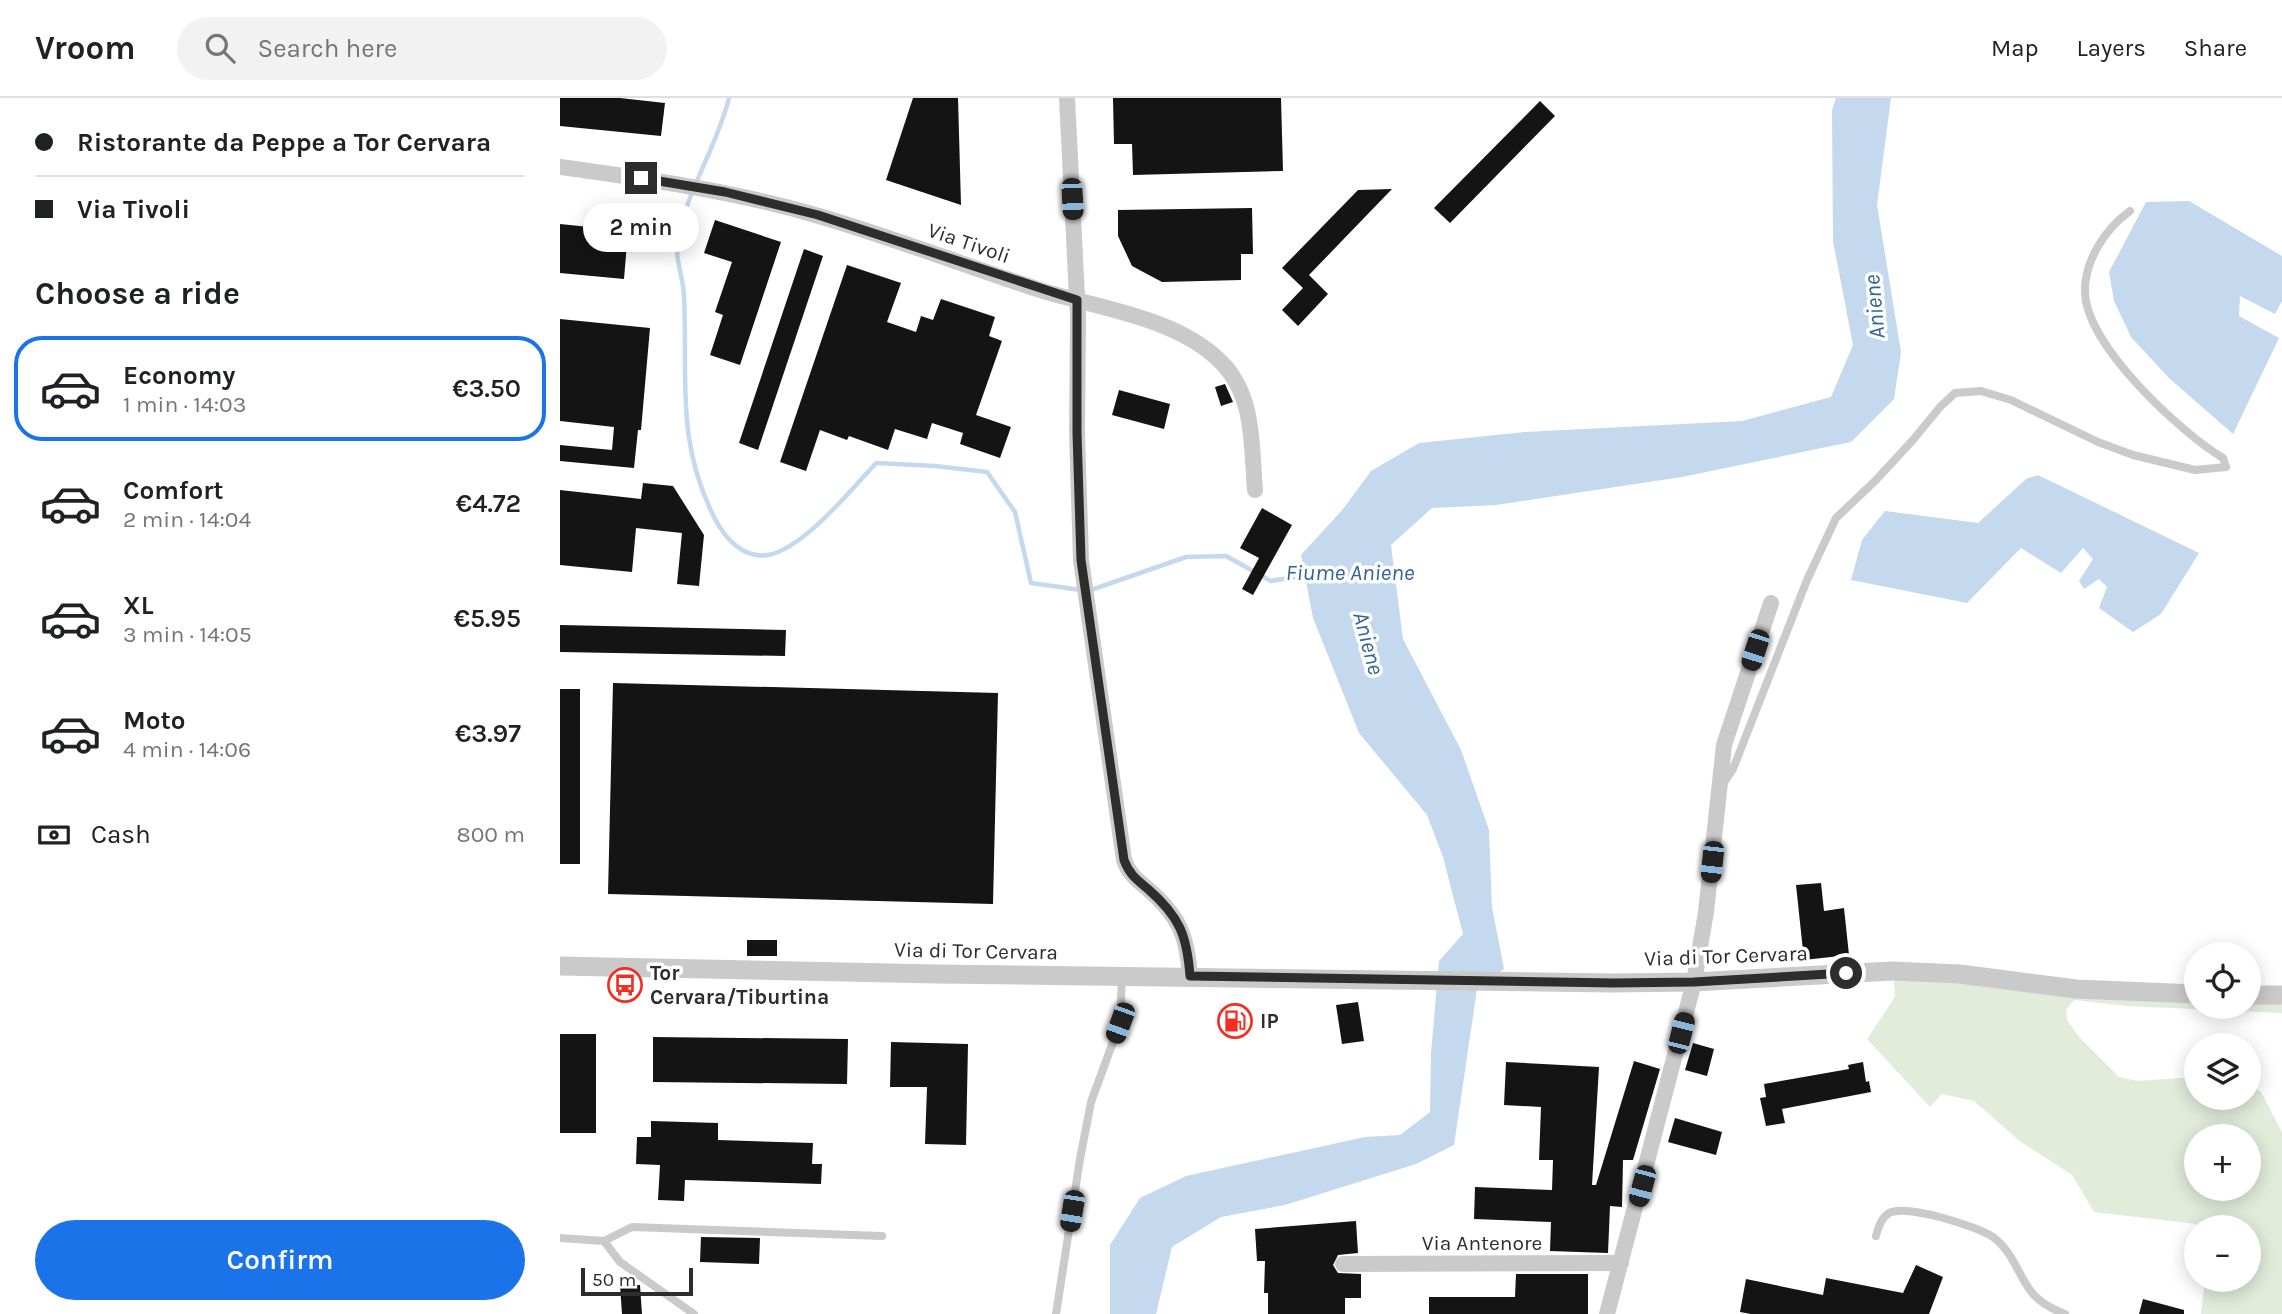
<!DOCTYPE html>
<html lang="en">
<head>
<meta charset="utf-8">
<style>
	body { margin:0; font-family:Karla,sans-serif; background:#f2f2f2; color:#202124; height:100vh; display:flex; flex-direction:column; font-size:26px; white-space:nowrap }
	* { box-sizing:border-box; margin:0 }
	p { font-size:23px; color:#757577 }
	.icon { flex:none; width:38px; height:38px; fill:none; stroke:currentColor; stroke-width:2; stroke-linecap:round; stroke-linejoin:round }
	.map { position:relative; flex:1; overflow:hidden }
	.drawer { display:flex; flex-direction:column; background:#fff; width:560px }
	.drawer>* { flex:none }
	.top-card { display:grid; align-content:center; height:154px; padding:0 35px; background:#fff }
	.tools { position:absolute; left:1624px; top:844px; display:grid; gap:14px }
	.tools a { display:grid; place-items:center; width:77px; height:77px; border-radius:50%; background:#fff; box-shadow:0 4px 18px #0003; font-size:35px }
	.scale { position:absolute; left:21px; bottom:18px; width:112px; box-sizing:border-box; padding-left:7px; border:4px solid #2d2d2d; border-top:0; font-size:19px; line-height:24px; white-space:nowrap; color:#2d2d2d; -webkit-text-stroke:5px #fff; paint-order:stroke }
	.end { position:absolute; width:32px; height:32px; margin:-16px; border:9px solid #2d2d2d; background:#fff; box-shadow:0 0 0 4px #fff }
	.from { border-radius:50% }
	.bubble { position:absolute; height:49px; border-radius:24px; background:#fff; box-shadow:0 4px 18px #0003; font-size:23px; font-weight:600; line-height:49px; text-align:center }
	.car { position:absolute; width:21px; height:42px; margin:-21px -10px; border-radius:9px; box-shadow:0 0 5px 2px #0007; background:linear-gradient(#222 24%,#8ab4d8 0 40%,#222 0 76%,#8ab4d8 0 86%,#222 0) }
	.top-card b { display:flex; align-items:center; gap:24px; height:66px; font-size:26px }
	.top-card b+b { border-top:2px solid #e0e0e0 }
	.top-card i { width:18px; height:18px; background:#202124 }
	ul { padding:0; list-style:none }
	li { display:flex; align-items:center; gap:21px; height:105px; margin:0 14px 10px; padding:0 21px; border:4px solid transparent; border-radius:28px }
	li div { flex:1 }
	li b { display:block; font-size:26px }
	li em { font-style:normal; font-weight:600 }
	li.selected { border-color:#1a73e8 }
	li>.icon { width:63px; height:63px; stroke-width:1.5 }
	h2 { padding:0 35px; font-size:32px; line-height:84px }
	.pay { display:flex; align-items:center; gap:18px; height:77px; padding:0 35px; font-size:26px }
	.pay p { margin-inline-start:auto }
	.primary-button { display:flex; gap:14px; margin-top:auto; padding:14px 35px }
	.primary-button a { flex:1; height:80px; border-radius:42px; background:#1a73e8; color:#fff; font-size:28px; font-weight:600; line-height:80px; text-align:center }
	header { display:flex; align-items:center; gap:42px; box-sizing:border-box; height:98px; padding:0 35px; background:#fff; border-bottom:2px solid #e0e0e0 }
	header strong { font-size:33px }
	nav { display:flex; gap:38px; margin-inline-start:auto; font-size:24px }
	.search { width:490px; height:63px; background:#f2f2f2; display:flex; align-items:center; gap:18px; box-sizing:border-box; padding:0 24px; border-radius:38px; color:#757577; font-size:26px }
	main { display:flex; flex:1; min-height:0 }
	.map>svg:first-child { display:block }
	.green { fill:#e1ecda; fill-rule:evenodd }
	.water { fill:#c4d8ee }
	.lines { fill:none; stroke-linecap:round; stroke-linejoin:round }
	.stream { stroke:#c4d8ee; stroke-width:4.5 }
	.building { fill:#141414 }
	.service { stroke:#cacaca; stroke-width:8 }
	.minor { stroke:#cacaca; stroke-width:16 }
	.tertiary { stroke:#cacaca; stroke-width:19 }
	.route { stroke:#2d2d2d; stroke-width:9 }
	.labels { text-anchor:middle; stroke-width:7; stroke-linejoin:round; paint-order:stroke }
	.street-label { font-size:21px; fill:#2d2d2d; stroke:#fff }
	.poi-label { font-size:21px; font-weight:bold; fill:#2d2d2d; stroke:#fff; text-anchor:start }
	.water-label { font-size:23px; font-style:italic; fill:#356395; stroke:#fff }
</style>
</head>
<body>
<header>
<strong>Vroom</strong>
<div class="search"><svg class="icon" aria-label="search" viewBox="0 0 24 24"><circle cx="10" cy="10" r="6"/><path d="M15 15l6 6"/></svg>Search here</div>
<nav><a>Map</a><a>Layers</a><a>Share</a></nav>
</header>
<main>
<section class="drawer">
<div class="top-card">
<b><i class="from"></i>Ristorante da Peppe a Tor Cervara</b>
<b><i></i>Via Tivoli</b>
</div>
<h2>Choose a ride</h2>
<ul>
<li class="selected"><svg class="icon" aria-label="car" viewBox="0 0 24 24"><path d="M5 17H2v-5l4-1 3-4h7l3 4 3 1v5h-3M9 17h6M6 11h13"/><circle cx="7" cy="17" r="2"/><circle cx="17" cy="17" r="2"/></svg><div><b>Economy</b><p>1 min · 14:03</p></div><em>€3.50</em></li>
<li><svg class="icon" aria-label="car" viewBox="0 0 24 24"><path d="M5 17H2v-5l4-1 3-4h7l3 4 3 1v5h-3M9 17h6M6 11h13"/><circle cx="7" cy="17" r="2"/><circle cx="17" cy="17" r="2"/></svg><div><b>Comfort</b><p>2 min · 14:04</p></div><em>€4.72</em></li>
<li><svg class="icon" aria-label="car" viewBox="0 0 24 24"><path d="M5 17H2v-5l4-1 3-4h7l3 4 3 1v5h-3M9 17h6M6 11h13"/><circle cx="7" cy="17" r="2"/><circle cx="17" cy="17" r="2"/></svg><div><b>XL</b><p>3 min · 14:05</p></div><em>€5.95</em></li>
<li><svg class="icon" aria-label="car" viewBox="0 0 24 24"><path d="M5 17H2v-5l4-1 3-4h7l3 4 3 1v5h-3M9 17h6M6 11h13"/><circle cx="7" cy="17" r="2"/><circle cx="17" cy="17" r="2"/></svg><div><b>Moto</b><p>4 min · 14:06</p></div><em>€3.97</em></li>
</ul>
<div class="pay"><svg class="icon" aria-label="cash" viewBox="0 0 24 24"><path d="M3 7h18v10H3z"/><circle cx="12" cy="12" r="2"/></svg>Cash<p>800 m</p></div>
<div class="primary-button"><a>Confirm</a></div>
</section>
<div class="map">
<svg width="1722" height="1216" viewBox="0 0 1722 1216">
	<rect width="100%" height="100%" fill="#fff"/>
	<path class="green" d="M 1336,878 L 1636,900 L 1636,908 L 1689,908 L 1689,901 L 1722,902 L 1722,915 L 1566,908 L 1514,902 L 1506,912 L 1507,922 L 1519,939 L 1559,979 L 1577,983 L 1636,979 L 1636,999 L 1689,999 L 1689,986 L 1701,994 L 1722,1034 L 1722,1216 L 1641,1216 L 1645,1181 L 1689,1181 L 1689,1129 L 1638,1129 L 1636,1126 L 1534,1114 L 1512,1077 L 1461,1044 L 1414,1003 L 1382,996 L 1370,1009 L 1307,941 L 1335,899 L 1334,885 ZM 1636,1038 L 1689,1038 L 1689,1090 L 1636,1090 Z"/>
	<g class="water">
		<path d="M 1276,0 L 1331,0 L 1317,107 L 1341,254 L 1334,301 L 1291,344 L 1122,379 L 936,407 L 872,410 L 831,447 L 843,541 L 901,652 L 929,732 L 932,809 L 944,871 L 917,891 L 894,1047 L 856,1066 L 725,1107 L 661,1119 L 612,1149 L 596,1216 L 550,1216 L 550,1147 L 580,1100 L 626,1078 L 805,1039 L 840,1037 L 870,1014 L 871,955 L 879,863 L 903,836 L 883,759 L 867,717 L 799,635 L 753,520 L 741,457 L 783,411 L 811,373 L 859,345 L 965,334 L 1182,323 L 1271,299 L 1293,247 L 1273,143 L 1272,12 Z"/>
		<path d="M 1629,103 L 1722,158 L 1722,203 L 1715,216 L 1680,198 L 1679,218 L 1719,240 L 1673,336 L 1609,280 L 1571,239 L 1554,203 L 1549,174 L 1586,104 Z"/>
		<path d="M 1478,377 L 1639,455 L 1601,516 L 1573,534 L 1539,510 L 1547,489 L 1539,481 L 1524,491 L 1519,483 L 1533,461 L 1523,450 L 1501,475 L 1461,450 L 1407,505 L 1291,482 L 1302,442 L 1325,413 L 1418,425 L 1466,381 Z"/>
	</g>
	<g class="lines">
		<path class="stream" d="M 169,0 C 157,48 128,91 118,139 C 114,159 123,178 124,197 C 128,281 115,342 155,421 C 165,440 183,461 208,457 C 243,451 292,391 316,365 L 375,368 L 427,374 L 455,414 L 471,485 L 528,493 L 626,459 L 666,458 L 711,483 L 748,477"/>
	</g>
	<g class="building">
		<path d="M 0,0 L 60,0 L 105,5 L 101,38 L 0,28 Z"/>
		<path d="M 353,0 L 398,0 L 401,107 L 326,82 Z"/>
		<path d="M 553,0 L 721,0 L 723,73 L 573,77 L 572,46 L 554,46 Z"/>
		<path d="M 980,3 L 995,18 L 890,125 L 874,110 Z"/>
		<path d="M 832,91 L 749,177 L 768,196 L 738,228 L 722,212 L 743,190 L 722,170 L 798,92 Z"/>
		<path d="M 692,110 L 693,156 L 681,156 L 681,182 L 602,184 L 572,168 L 558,138 L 558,112 Z"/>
		<path d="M 155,122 L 221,144 L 180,267 L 150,257 L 163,217 L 155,214 L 172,164 L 144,155 Z"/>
		<path d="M 0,126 L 68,133 L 64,181 L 0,175 Z"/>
		<path d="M 244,151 L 263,158 L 198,352 L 179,345 Z"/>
		<path d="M 287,167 L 341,185 L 327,224 L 356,234 L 361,218 L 373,222 L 381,201 L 435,219 L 429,238 L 442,243 L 416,317 L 451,329 L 440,360 L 400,346 L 403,335 L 372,325 L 367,341 L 335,331 L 328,352 L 289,338 L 287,342 L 260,332 L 246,373 L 220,364 Z"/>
		<path d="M 0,221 L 90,230 L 81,332 L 78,332 L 74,370 L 0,363 L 0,347 L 52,352 L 54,329 L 0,323 Z"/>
		<path d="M 665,286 L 673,304 L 661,308 L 655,289 Z"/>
		<path d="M 559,292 L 610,306 L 604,331 L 552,317 Z"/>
		<path d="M 83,385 L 113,388 L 144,437 L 139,488 L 117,486 L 122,435 L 76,430 L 72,474 L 0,467 L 0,392 L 81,401 Z"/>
		<path d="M 702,410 L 732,427 L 693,497 L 682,491 L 699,460 L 680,450 Z"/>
		<path d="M 0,527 L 226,532 L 225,558 L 0,554 Z"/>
		<path d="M 53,585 L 438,595 L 433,806 L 48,796 Z"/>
		<rect x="0" y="591" width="20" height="175"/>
		<path d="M 1261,785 L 1264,813 L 1284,810 L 1289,857 L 1244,862 L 1236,787 Z"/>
		<rect x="187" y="842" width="30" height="16"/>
		<path d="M 798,904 L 804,943 L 782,946 L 776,907 Z"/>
		<path d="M 667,907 L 683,907 L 682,929 L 667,929 Z"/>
		<rect x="0" y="936" width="36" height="99"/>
		<path d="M 93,939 L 288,941 L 287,986 L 93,984 Z"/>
		<path d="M 331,944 L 408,946 L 406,1047 L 365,1046 L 367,989 L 330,989 Z"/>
		<path d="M 1133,945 L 1154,951 L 1147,978 L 1125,972 Z"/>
		<path d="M 1074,963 L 1100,971 L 1073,1062 L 1063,1062 L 1062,1109 L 1050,1108 L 1048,1155 L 990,1153 L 991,1124 L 914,1121 L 915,1089 L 992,1092 L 993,1062 L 979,1062 L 981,1009 L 944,1007 L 946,964 L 1039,969 L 1032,1087 L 1036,1087 Z"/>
		<path d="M 1303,964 L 1306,984 L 1309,983 L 1311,994 L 1222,1011 L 1225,1025 L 1206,1028 L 1200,1000 L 1206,999 L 1204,986 L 1289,971 L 1288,967 Z"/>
		<path d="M 1115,1020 L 1162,1034 L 1156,1057 L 1108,1044 Z"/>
		<path d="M 91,1023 L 158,1025 L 158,1042 L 253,1045 L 252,1066 L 262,1066 L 261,1086 L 125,1082 L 124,1103 L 98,1102 L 100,1067 L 76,1066 L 77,1039 L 91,1039 Z"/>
		<path d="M 796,1123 L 798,1155 L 778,1157 L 773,1167 L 778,1175 L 801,1176 L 801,1200 L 785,1200 L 785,1216 L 708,1216 L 708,1195 L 704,1195 L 705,1163 L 697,1163 L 695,1131 Z"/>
		<path d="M 141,1139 L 200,1140 L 199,1166 L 140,1164 Z"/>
		<path d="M 1356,1167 L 1383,1179 L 1369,1216 L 1191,1216 L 1180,1214 L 1186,1181 L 1263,1197 L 1266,1180 L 1343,1195 Z"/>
		<path d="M 956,1176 L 1028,1176 L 1028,1216 L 869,1216 L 869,1199 L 955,1199 Z"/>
		<path d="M 60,1187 L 80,1187 L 82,1216 L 62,1216 Z"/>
		<path d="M 1583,1201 L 1624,1212 L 1624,1216 L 1579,1216 Z"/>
	</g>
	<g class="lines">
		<g class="service">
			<path d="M 1163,686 L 1173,671 L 1247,482 L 1276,420 L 1315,383 L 1353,342 L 1380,309 L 1395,295 L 1421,293 L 1451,302 L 1538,344 L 1573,357 L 1635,372 L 1666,369 L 1663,360 C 1620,334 1527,248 1525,195 C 1524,163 1545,131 1570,113"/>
			<path d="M 1316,1138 C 1318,1129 1321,1120 1329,1115 C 1347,1106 1416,1128 1433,1139 C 1452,1153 1457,1174 1470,1192 C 1478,1204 1492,1211 1505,1216"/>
			<path d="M 0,1140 L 44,1143 L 72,1129 L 322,1138"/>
			<path d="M 44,1143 L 60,1164 L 134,1216"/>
			<path d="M 496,1216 L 520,1061 L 531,1004 L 560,925 L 562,878"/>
		</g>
		<g class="minor">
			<path d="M 507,0 L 518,219 L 517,335 L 521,462 L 564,762 C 569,776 577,782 588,791 C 620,819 627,838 630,878"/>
			<path d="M 0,69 C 87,81 174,93 259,118 C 334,140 406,168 480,192 C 537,210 616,219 660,263 C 695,297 691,346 695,392"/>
			<path d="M 783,1166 L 1061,1165"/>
			<path d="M 1047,1216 L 1134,884 L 1146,814 L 1164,647 L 1211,505"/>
		</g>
		<g class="tertiary">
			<path d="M 0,868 L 377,876 L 1053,885 L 1134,884 L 1332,873 L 1400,876 L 1516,891 L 1636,896"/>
			<path d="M 1689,897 L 1722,897"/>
		</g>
	</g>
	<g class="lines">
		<path class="route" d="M 81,80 L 165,94 L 258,117 L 517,202 L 517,335 L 521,462 L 564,762 C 569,776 577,782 588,791 C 620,819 627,838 630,878 L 1054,885 L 1134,884 L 1286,875"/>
	</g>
	<defs>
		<g id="bus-ring" transform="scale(1.75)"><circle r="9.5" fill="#fff" stroke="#f32e21" stroke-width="1.5"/><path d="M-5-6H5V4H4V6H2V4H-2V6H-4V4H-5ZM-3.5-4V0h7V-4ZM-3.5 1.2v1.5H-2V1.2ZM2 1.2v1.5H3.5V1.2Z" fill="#f32e21"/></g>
		<g id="fuel-ring" transform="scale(1.75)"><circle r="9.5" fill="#fff" stroke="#f32e21" stroke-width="1.5"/><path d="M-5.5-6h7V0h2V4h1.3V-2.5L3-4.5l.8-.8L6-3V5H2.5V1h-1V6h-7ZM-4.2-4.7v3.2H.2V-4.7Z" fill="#f32e21"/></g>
	</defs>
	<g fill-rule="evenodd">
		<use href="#bus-ring" x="65" y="887"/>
		<use href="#fuel-ring" x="675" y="923"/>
	</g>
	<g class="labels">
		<g class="street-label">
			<text transform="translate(409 145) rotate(19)" y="7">Via Tivoli</text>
			<text transform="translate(416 853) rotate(1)" y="7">Via di Tor Cervara</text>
			<text transform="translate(1166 858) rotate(-2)" y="7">Via di Tor Cervara</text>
			<text x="922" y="1152">Via Antenore</text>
		</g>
		<g class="poi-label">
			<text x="90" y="882">Tor<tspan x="90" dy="24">Cervara/Tiburtina</tspan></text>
			<text x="700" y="930">IP</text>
		</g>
		<g class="water-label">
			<text transform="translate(1314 209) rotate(-95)" y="8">Aniene</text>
			<text x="790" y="482">Fiume Aniene</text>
			<text transform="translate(809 545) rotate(75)" y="8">Aniene</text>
		</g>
	</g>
</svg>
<div class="tools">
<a><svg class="icon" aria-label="locate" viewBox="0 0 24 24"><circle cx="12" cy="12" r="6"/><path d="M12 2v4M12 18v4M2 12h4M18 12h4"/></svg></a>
<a><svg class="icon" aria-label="layers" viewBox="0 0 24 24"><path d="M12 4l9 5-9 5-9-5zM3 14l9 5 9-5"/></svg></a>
<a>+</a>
<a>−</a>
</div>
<div class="scale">50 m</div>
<i class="end from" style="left:1286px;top:875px"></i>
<i class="end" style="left:81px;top:80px"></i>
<div class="bubble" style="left:23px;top:105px;width:116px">2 min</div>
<i class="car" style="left:512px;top:101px;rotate:177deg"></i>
<i class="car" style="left:1195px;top:552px;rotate:198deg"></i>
<i class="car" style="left:1152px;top:764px;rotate:186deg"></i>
<i class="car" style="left:560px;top:925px;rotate:200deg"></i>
<i class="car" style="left:1121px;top:935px;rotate:14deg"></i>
<i class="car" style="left:1082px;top:1088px;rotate:195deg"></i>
<i class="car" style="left:512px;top:1113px;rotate:189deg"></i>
</div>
</main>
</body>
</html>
